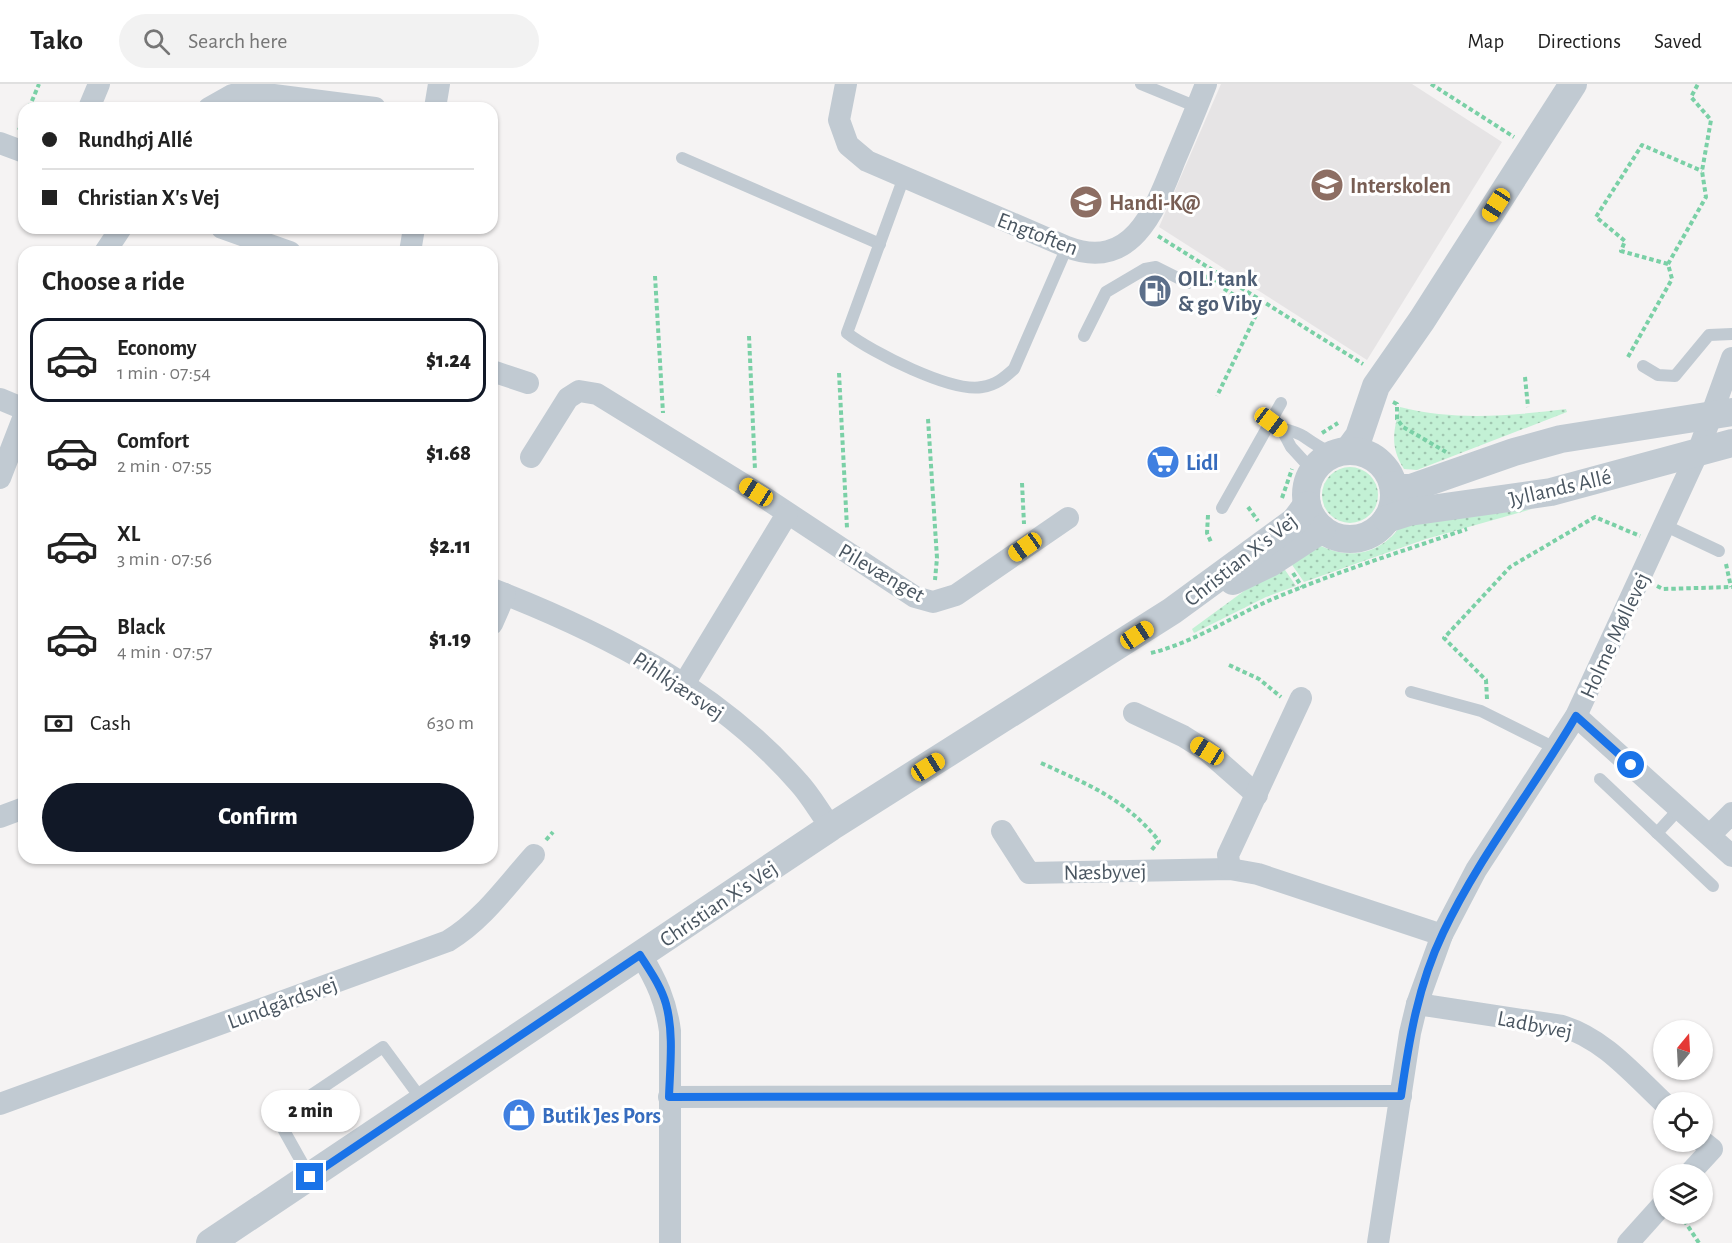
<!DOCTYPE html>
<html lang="en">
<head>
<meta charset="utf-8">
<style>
	body { margin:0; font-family:"Alegreya Sans",sans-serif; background:#f2f2f2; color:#222; height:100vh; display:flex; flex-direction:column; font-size:22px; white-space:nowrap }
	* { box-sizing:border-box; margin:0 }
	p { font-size:20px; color:#767676 }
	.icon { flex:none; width:33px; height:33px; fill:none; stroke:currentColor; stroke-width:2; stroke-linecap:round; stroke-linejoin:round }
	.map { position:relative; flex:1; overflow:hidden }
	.panel { position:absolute; left:18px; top:162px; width:480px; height:618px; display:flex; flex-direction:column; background:#fff; border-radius:18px; box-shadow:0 2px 4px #0004 }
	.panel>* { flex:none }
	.hud { position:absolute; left:18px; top:18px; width:480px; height:132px; border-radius:18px; box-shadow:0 2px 4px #0004; display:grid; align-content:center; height:132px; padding:0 24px; background:#fff }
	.needle { width:39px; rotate:18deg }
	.fabs { position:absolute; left:1653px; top:936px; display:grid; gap:12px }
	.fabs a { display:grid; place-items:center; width:60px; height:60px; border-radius:50%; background:#fff; box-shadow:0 2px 4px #0004; font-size:30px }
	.end { position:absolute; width:27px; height:27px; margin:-14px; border:8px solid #1a73e8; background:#fff; box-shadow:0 0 0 3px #fff }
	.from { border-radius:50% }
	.bubble { position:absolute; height:42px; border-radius:21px; background:#fff; box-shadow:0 2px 4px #0004; font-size:20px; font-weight:800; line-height:42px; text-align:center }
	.car { position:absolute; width:18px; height:36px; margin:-18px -9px; border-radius:8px; box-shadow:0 0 4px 2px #0007; background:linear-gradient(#f5c518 24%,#345 0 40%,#f5c518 0 76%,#345 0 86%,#f5c518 0) }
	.hud b { display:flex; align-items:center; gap:21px; height:57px; font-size:22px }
	.hud b+b { border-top:2px solid #e0e0e0 }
	.hud i { width:15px; height:15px; background:#222 }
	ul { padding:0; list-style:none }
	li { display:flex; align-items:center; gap:18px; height:84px; margin:0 12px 9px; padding:0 12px; border:3px solid transparent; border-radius:18px }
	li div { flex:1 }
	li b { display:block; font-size:22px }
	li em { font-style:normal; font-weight:800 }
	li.on { border-color:#111827 }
	li>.icon { width:54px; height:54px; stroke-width:1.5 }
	h2 { padding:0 24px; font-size:27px; line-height:72px }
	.pay { display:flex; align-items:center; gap:15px; height:66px; padding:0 24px; font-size:22px }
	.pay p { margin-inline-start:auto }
	.action { display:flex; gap:12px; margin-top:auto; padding:12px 24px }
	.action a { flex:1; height:69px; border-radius:36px; background:#111827; color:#fff; font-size:24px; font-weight:800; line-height:69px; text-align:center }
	header { display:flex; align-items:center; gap:36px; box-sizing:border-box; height:84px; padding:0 30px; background:#fff; border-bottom:2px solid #e0e0e0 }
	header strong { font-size:28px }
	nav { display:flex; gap:33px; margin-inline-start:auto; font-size:21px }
	.search { width:420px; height:54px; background:#f2f2f2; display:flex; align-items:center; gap:15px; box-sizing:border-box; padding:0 21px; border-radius:33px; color:#767676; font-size:22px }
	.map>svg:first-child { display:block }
	.education { fill:#e6e4e5 }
	.grass { fill:url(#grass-dots) }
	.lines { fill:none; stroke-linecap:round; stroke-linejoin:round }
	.path { stroke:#7ad0a6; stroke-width:4; stroke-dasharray:4.5 3; stroke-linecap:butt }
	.service { stroke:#c1cad2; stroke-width:12 }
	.minor { stroke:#c1cad2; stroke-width:22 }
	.tertiary { stroke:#c1cad2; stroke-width:28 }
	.route { stroke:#1a73e8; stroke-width:8 }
	.labels { text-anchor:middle; stroke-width:6; stroke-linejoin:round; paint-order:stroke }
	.education-label { font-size:22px; font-weight:bold; fill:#785e54; stroke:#fff; text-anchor:start }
	.street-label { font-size:22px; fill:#4a5661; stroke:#fff }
	.service-label { font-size:22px; font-weight:bold; fill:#4e5e75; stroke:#fff; text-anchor:start }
	.shop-label { font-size:22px; font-weight:bold; fill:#366cbe; stroke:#fff; text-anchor:start }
</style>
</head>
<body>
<header>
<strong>Tako</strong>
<div class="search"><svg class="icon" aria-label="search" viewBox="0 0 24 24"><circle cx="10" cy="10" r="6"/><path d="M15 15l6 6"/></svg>Search here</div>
<nav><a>Map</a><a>Directions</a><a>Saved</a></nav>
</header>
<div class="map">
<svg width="1732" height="1159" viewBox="0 0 1732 1159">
	<defs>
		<pattern id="grass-dots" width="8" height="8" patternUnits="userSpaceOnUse" patternTransform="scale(1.5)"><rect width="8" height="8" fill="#c3f1d5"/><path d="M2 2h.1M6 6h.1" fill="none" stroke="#a0c6b0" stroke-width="1.8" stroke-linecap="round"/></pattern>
	</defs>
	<rect width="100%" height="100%" fill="#f5f3f3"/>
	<path class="education" d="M 1221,0 L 1412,0 L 1502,58 L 1367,276 L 1159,143 Z"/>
	<g class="grass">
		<path d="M 1400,323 C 1455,337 1510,332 1566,325 L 1567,328 L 1417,386 L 1404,385 C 1390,363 1393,348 1400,323 Z"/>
		<circle cx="1350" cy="411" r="28"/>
		<path d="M 1532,425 L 1426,455 L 1304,498 L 1288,475 L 1317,460 C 1349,477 1381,471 1402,440 Z"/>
		<path d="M 1281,480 L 1296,502 L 1266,513 L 1194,549 L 1192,545 Z"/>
	</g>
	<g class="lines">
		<g class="path">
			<path d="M 1431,0 L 1514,53"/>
			<path d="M 29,24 L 39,0"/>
			<path d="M 19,46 L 24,35"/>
			<path d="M 1158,152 L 1363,280"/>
			<path d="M 1668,180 L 1621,167 L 1625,157 L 1596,133 L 1642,61 L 1702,87"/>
			<path d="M 1199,188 L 1258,227 L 1217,312"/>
			<path d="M 655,192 L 663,329"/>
			<path d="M 749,252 L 755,386"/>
			<path d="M 1628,273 L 1672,195 L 1668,180 L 1706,113 L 1702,87 L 1711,36 L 1691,13 L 1698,0"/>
			<path d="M 839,289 L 847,444"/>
			<path d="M 1525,293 L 1528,323"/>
			<path d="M 1393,318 L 1397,320 L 1397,335 L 1403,343 L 1446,368"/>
			<path d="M 928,335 L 937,474 L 935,496"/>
			<path d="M 1322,349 L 1338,339"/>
			<path d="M 1022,399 L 1024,440"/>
			<path d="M 1282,414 L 1292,385"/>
			<path d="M 1248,423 L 1258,437"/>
			<path d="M 1208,431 L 1207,449 L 1211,458"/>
			<path d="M 1726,480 L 1731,503"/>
			<path d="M 1293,489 L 1302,503"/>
			<path d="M 1657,502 L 1663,505 L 1732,503"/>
			<path d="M 1151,569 C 1192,559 1228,535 1268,517 C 1333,489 1400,468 1467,445"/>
			<path d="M 1229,581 L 1259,595 L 1281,613"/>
			<path d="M 1487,615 L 1486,596 L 1444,554 L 1510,483 L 1595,433 L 1640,452"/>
			<path d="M 1041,679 C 1089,701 1124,714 1159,757 L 1150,768"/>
			<path d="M 546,756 L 553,748"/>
			<path d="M 1680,1130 L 1699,1159"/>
		</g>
		<g class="service">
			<path d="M 1141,0 L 1197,23"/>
			<path d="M 682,74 L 880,160"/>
			<path d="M 904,93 L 847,249 C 871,268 952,309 982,303 C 996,301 1004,294 1014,285 L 1067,163"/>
			<path d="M 1084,252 L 1106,208 L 1145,185 L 1156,183 L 1188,199"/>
			<path d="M 1643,282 L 1658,291 L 1675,292 L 1709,251 L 1732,250"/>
			<path d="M 1271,338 C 1281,346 1292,346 1303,352 C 1313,359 1322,365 1333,370"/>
			<path d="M 1282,346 L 1291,363 L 1313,387"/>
			<path d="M 1222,424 L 1281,319"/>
			<path d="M 1666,442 L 1719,467"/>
			<path d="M 1411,608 L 1481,627 L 1557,665"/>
			<path d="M 1600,695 L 1713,802"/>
			<path d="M 1657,749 L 1679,725"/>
			<path d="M 310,1093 L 277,1034 L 383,963 L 422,1016"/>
		</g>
		<g class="minor">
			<path d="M 846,0 L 839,36 L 848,61 L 867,77 L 1067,163 C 1132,188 1155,126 1174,78 C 1185,52 1196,26 1206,0"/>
			<path d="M 89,24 L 99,0"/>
			<path d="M 209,24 L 232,11 L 251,8 L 375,24"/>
			<path d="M 435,24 L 439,0"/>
			<path d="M 0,59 L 24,68"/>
			<path d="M 222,144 L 290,168"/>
			<path d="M 105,168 L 121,144"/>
			<path d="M 410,168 L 414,144"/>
			<path d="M 492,287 L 528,299"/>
			<path d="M 0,315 L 24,325"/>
			<path d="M 531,373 L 568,314 L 579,307 L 597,310 L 756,408 L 915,513 L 933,518 L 956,511 L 1068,434"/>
			<path d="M 0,394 L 24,332"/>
			<path d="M 492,505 C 605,549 718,606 799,699 C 811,712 820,729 831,743"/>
			<path d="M 492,540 L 505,510"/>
			<path d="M 684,600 L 787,430"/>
			<path d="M 1134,629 L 1183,652 L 1207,667 L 1257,711"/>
			<path d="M 1576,632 L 1732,772"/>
			<path d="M 0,733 L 24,724"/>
			<path d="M 1002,747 L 1029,789 L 1230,785 L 1258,790 L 1442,851"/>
			<path d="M 1710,751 L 1732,729"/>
			<path d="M 1230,785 L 1228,771 L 1301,614"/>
			<path d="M 641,871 C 656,896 666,917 670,947 L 670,1159"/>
			<path d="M 1417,920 L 1562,942 C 1604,955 1632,989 1664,1019"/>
			<path d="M 669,1013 L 1401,1012"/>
			<path d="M 0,1020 L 448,857 C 483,836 507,801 534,771"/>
			<path d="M 1689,1090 L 1712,1065 L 1702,1057"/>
			<path d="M 1378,1159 L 1410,949 L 1417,920 L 1442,851 L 1476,786 L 1576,632 L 1698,368 L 1732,274"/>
			<path d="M 1628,1159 L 1664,1119"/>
		</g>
		<g class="tertiary">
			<path d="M 1348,367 L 1359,352 L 1376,302 L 1422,236 L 1573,0"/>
			<circle cx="1350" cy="411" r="44"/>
			<path d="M 1393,401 L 1398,404 L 1411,404 L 1514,368 L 1561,355 L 1732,328"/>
			<path d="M 1387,435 L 1409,428 L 1551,408 L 1732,359"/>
			<path d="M 1233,497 L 1270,479 L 1322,445"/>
			<path d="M 210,1159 L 831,743 L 1172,527 L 1295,437 L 1307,421"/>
		</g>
	</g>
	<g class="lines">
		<path class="route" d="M 310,1093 L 640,871 C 650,887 661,902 666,920 C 674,949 670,983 669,1013 L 1401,1012 C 1409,956 1418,901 1443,849 C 1479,772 1533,706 1576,632 L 1631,681"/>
	</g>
	<defs>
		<g id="school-disc" transform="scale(1.725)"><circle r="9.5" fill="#8d6e63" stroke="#fff"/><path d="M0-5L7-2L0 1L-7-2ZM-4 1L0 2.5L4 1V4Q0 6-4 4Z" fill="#fff"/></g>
		<g id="fuel-disc" transform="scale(1.725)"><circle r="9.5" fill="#5c6f8a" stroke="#fff"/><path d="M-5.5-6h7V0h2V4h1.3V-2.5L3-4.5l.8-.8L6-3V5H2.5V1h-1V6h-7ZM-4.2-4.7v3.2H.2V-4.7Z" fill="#fff"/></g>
		<g id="supermarket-disc" transform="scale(1.725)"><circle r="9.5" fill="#3f7fe0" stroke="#fff"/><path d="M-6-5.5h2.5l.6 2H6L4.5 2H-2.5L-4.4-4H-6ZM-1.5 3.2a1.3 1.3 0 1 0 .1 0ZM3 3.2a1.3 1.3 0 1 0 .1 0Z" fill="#fff"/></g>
		<g id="shop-disc" transform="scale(1.725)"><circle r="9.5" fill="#3f7fe0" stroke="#fff"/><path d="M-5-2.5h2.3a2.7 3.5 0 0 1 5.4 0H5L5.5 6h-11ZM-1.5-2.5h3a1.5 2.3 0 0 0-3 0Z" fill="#fff"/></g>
	</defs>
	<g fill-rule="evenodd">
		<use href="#school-disc" x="1327" y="101"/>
		<use href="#school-disc" x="1086" y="118"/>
		<use href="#fuel-disc" x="1155" y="207"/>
		<use href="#supermarket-disc" x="1163" y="378"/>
		<use href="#shop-disc" x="519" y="1031"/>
	</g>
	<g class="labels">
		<g class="education-label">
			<text x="1350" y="109">Interskolen</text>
			<text x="1109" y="126">Handi-K@</text>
		</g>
		<g class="street-label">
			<text transform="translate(1038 149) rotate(21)" y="8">Engtoften</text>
			<text transform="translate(1560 403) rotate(-13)" y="8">Jyllands Allé</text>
			<text transform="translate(1240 475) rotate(-38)" y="8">Christian X's Vej</text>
			<text transform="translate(882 488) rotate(30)" y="8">Pilevænget</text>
			<text transform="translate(1614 551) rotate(-65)" y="8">Holme Møllevej</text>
			<text transform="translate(679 601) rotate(34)" y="8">Pihlkjærsvej</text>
			<text transform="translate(1105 787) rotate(-1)" y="8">Næsbyvej</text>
			<text transform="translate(718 819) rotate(-34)" y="8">Christian X's Vej</text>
			<text transform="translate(282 918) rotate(-20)" y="8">Lundgårdsvej</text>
			<text transform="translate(1535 940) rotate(11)" y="8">Ladbyvej</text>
		</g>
		<g class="service-label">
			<text x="1178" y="202">OIL! tank<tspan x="1178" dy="25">&amp; go Viby</tspan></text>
		</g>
		<g class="shop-label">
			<text x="1186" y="386">Lidl</text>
			<text x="542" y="1039">Butik Jes Pors</text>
		</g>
	</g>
</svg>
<div class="fabs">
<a><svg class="needle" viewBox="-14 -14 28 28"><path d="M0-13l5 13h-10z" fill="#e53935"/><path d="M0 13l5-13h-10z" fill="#767676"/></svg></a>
<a><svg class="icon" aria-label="locate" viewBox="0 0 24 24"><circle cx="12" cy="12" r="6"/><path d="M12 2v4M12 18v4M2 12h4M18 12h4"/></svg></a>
<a><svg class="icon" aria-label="layers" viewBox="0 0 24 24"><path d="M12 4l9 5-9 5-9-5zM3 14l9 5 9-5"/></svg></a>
</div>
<i class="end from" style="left:1631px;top:681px"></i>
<i class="end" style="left:310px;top:1093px"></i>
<div class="bubble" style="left:261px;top:1006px;width:99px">2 min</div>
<i class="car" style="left:1496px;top:121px;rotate:213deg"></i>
<i class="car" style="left:1271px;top:338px;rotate:127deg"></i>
<i class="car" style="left:756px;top:408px;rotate:302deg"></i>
<i class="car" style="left:1025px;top:463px;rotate:235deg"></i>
<i class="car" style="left:1137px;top:551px;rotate:57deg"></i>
<i class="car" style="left:1207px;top:667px;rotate:302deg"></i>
<i class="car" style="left:928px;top:683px;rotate:58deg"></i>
<div class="hud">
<b><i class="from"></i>Rundhøj Allé</b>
<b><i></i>Christian X's Vej</b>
</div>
<section class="panel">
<h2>Choose a ride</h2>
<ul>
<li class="on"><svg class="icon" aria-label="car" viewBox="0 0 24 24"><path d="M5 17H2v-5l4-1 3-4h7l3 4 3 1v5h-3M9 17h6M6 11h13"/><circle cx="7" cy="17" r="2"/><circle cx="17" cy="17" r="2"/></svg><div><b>Economy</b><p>1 min · 07:54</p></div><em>$1.24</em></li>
<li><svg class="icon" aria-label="car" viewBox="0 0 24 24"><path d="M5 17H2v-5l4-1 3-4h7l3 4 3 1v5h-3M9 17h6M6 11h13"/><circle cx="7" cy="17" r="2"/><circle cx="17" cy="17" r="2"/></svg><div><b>Comfort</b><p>2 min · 07:55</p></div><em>$1.68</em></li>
<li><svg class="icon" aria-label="car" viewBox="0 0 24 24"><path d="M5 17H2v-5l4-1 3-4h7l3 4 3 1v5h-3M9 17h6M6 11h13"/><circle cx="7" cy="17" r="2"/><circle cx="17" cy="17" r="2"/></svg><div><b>XL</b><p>3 min · 07:56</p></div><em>$2.11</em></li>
<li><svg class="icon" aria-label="car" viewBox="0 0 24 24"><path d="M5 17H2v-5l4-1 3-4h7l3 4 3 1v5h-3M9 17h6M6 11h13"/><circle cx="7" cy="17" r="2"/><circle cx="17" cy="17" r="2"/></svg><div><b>Black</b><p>4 min · 07:57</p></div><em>$1.19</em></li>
</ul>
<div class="pay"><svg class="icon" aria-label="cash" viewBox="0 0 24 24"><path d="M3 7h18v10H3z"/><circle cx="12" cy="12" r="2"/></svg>Cash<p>630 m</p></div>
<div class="action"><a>Confirm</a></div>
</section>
</div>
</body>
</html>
